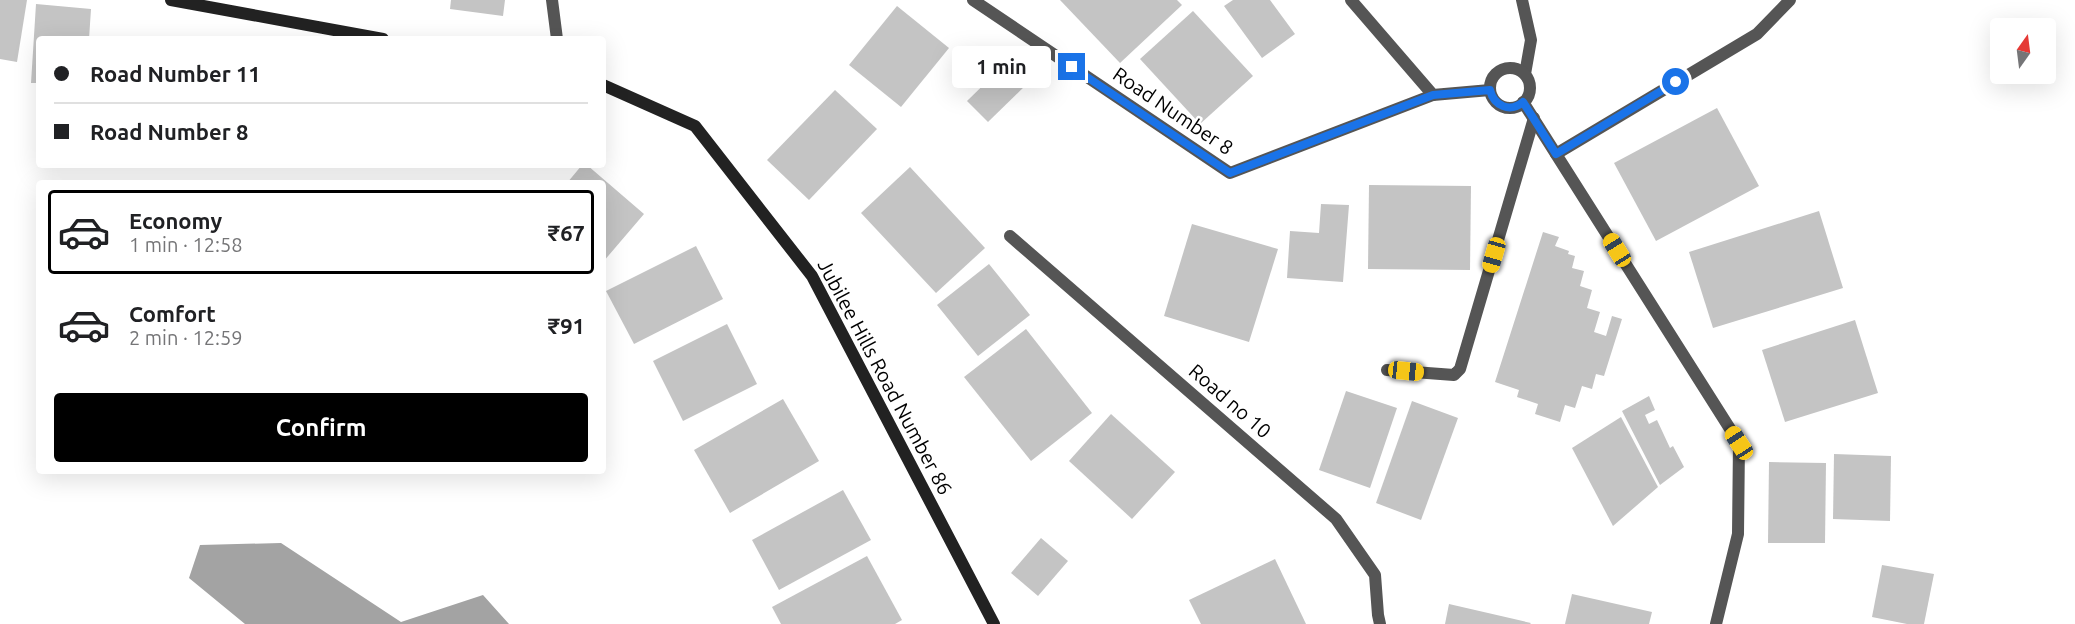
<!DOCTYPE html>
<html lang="en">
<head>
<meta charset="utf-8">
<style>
	body { margin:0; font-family:Ubuntu,sans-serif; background:#f2f2f2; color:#202124; height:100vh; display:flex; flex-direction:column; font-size:22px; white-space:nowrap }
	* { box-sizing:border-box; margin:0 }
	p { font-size:20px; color:#757577 }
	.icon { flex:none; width:33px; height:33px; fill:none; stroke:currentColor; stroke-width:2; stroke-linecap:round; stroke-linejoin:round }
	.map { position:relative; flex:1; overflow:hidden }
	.side { position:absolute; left:36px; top:180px; width:570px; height:294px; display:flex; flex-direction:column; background:#fff; border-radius:6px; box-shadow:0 6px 24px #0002 }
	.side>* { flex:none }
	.top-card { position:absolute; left:36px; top:36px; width:570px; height:132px; border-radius:6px; box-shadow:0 6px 24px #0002; display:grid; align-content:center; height:132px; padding:0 18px; background:#fff }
	.needle { width:39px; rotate:14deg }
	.tools { position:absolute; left:1990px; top:18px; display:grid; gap:12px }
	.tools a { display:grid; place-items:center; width:66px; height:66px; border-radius:6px; background:#fff; box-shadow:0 6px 24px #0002; font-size:30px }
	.end { position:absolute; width:27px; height:27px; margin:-14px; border:8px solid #1a73e8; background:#fff; box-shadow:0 0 0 3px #fff }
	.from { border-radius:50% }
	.bubble { position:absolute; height:42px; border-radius:6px; background:#fff; box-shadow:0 6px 24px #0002; font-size:20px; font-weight:700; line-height:42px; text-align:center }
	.car { position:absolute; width:18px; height:36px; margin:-18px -9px; border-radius:8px; box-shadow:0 0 4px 2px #0007; background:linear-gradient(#f5c518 24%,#345 0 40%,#f5c518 0 76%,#345 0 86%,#f5c518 0) }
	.top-card b { display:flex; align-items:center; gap:21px; height:57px; font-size:22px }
	.top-card b+b { border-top:2px solid #e0e0e0 }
	.top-card i { width:15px; height:15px; background:#202124 }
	ul { padding:10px 0 0; list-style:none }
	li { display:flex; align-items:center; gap:18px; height:84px; margin:0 12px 9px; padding:0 6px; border:3px solid transparent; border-radius:6px }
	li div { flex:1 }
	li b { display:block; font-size:22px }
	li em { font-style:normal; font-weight:700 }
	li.on { border-color:#000 }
	li>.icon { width:54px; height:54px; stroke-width:1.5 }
	.primary-button { display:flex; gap:12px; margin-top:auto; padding:12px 18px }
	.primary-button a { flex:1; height:69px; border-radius:6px; background:#000; color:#fff; font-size:24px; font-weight:700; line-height:69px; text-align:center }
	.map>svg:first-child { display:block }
	.water { fill:#a3a3a3 }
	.building { fill:#c4c4c4 }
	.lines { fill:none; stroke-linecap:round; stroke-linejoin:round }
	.street { stroke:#555; stroke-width:12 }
	.secondary { stroke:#222; stroke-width:12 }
	.route { stroke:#1a73e8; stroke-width:8 }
	.labels { text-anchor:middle; stroke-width:5; stroke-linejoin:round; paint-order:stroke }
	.street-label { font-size:20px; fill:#000; stroke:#fff }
</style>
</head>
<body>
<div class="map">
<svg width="2075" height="624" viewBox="0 0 2075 624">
	<rect width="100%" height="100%" fill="#fff"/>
	<path class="water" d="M 281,543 L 401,622 L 483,595 L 509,624 L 245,624 L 189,578 L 200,545 Z"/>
	<g class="building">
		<path d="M 0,0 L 27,0 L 17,62 L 0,59 Z"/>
		<path d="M 451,0 L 505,0 L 503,16 L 450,9 Z"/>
		<path d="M 1060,0 L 1177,0 L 1182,5 L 1120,63 Z"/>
		<path d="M 1233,0 L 1270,0 L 1295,34 L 1262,58 L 1224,6 Z"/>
		<path d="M 36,4 L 91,9 L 89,39 L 39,39 L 39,83 L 31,83 Z"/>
		<path d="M 897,6 L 949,48 L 901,107 L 849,65 Z"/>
		<path d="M 1193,11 L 1253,76 L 1200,124 L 1140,59 Z"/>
		<path d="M 1008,61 L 1029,82 L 988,122 L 967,101 Z"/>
		<path d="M 835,90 L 877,129 L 809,200 L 767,160 Z"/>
		<path d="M 1717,108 L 1759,186 L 1656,241 L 1614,163 Z"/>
		<path d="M 582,165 L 587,165 L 644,214 L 603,262 L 603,183 L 567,183 Z"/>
		<path d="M 910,167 L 985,248 L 936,293 L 861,213 Z"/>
		<path d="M 1369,185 L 1471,186 L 1470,270 L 1368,269 Z"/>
		<path d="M 1321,204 L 1349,205 L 1343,282 L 1287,278 L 1290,231 L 1319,233 Z"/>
		<path d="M 1819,211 L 1843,288 L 1713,328 L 1689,252 Z"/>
		<path d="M 1192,224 L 1278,249 L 1249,342 L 1164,316 Z"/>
		<path d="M 1543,232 L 1559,237 L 1555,246 L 1569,251 L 1568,254 L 1575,256 L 1572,268 L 1584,271 L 1580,286 L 1592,290 L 1587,308 L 1600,312 L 1594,332 L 1606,336 L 1612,316 L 1622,319 L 1604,376 L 1596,374 L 1592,389 L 1582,386 L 1575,408 L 1565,405 L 1560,422 L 1535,414 L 1538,404 L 1517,397 L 1519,390 L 1495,382 Z"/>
		<path d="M 696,246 L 723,299 L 634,344 L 606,291 Z"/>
		<path d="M 989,264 L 1030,315 L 978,356 L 937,305 Z"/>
		<path d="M 1855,320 L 1878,393 L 1785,422 L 1762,350 Z"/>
		<path d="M 727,324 L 757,384 L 683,421 L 653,361 Z"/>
		<path d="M 1026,329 L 1092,413 L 1031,461 L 964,377 Z"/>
		<path d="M 1346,391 L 1397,408 L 1370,488 L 1319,470 Z"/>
		<path d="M 1649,396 L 1655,410 L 1645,415 L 1649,424 L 1657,420 L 1670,448 L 1673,446 L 1684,467 L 1660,485 L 1622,411 Z"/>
		<path d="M 783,399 L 819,461 L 730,513 L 694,450 Z"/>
		<path d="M 1412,401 L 1458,418 L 1421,520 L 1376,503 Z"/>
		<path d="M 1111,414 L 1175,472 L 1132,519 L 1069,461 Z"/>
		<path d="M 1621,417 L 1658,487 L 1613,526 L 1572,448 Z"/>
		<path d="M 1834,454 L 1891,456 L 1890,521 L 1833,519 Z"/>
		<path d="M 1769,462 L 1826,463 L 1825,543 L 1768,543 Z"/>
		<path d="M 843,490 L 871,540 L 779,590 L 752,540 Z"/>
		<path d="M 1041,538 L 1068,561 L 1038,596 L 1011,573 Z"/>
		<path d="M 867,556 L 902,620 L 895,624 L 781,624 L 772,607 Z"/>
		<path d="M 1275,559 L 1306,624 L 1201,624 L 1189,600 Z"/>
		<path d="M 1882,565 L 1934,574 L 1924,624 L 1907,624 L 1872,617 Z"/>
		<path d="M 1572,594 L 1652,612 L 1649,624 L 1565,624 Z"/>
		<path d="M 1449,604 L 1531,623 L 1530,624 L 1445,624 Z"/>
	</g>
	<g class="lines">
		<g class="street">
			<path d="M 552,0 L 557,39"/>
			<path d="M 973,0 L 1230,173 L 1433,95"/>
			<path d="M 1351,0 L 1433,95 L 1490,90"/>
			<path d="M 1522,0 L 1531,40 L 1525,74"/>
			<circle cx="1510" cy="88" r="20"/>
			<path d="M 1523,102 L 1739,443 L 1738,534 L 1716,624"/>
			<path d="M 1556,154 L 1757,34 L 1790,0"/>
			<path d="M 1010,236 L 1336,519 L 1375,575 L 1378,615 L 1380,624"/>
			<path d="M 1387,370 L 1454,375 L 1460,369 L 1534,118"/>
		</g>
		<g class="secondary">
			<path d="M 171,0 L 383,39"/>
			<path d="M 603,85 L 695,126 L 812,276 L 994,624"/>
		</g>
	</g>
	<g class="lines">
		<path class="route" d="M 1072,67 L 1230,173 L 1433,95 L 1490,90 C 1494,106 1510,113 1523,102 L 1556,154 L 1676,82"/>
	</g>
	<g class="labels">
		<g class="street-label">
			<text transform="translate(1173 111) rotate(34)" y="7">Road Number 8</text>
			<text transform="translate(885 377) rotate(62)" y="7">Jubilee Hills Road Number 86</text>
			<text transform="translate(1230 401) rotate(41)" y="7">Road no 10</text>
		</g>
	</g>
</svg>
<div class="tools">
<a><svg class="needle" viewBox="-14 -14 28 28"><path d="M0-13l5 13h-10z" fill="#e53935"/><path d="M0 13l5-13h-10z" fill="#757577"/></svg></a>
</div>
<i class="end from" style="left:1676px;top:82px"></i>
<i class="end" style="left:1072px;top:67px"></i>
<div class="bubble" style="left:952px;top:46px;width:99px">1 min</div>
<i class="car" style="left:1617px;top:250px;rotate:328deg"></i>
<i class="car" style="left:1494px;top:255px;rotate:196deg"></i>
<i class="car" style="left:1406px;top:371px;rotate:96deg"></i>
<i class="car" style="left:1739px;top:443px;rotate:327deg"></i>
<div class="top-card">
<b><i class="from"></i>Road Number 11</b>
<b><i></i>Road Number 8</b>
</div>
<section class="side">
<ul>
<li class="on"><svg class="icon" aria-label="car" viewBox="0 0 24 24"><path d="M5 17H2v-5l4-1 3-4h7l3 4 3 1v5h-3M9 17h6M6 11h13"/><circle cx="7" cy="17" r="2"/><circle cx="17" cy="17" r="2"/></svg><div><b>Economy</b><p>1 min · 12:58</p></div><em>₹67</em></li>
<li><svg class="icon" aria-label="car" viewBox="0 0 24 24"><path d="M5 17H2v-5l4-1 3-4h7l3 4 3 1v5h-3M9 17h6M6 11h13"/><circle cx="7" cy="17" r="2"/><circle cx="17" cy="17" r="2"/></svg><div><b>Comfort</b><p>2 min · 12:59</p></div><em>₹91</em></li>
</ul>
<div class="primary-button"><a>Confirm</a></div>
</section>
</div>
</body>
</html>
